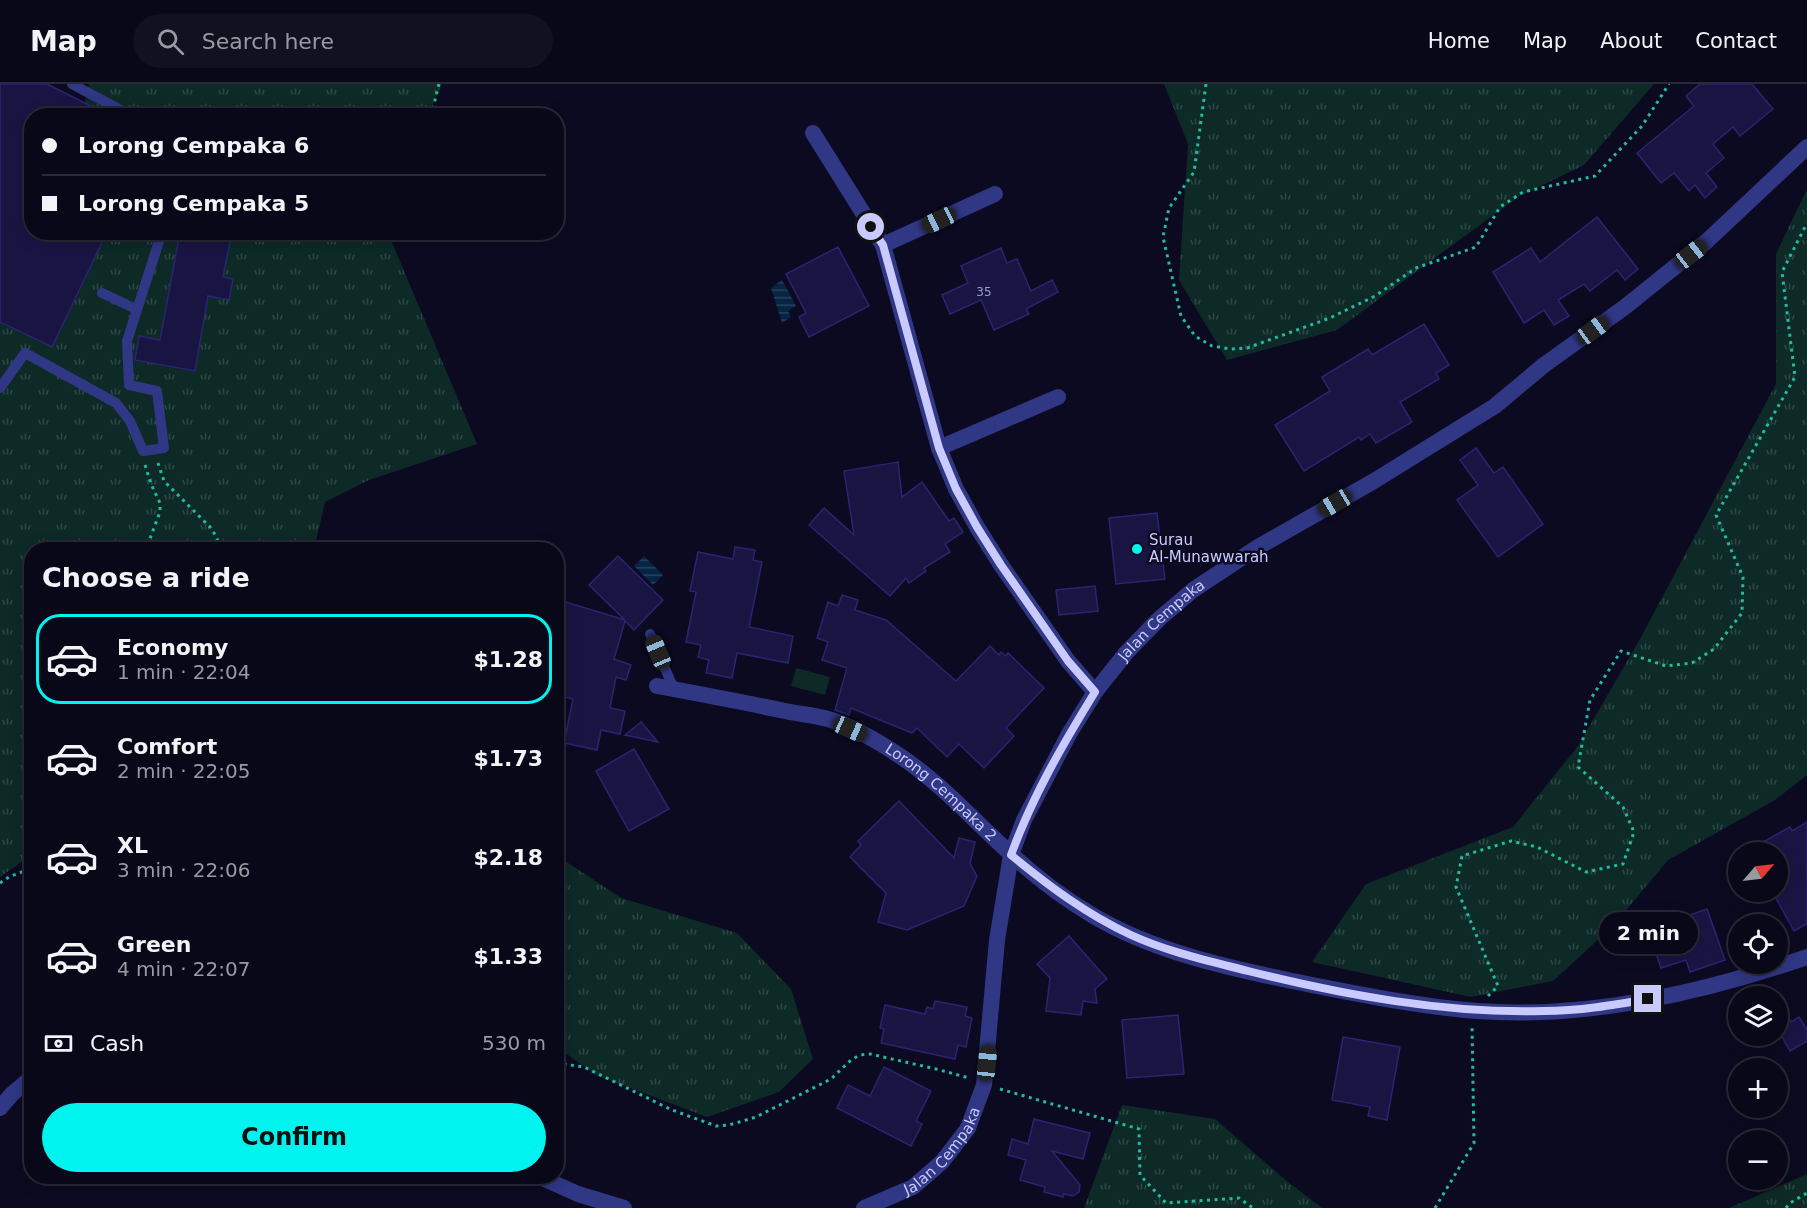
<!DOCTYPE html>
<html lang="en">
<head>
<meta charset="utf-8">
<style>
	body { margin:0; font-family:"DejaVu Sans",sans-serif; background:#111121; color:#f1f3f6; height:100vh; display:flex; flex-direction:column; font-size:22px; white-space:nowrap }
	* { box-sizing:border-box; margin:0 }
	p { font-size:20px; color:#989aa2 }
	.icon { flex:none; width:33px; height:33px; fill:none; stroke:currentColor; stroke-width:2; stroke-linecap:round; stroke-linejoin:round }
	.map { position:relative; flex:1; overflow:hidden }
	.panel { position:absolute; left:24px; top:458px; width:540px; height:642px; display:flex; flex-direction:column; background:#080818; border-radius:24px; box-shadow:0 3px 15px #0003,0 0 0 2px #292937 }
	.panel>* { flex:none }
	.guide { position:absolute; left:24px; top:24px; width:540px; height:132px; border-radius:24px; box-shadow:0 3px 15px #0003,0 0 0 2px #292937; display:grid; align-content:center; height:132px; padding:0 18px; background:#080818 }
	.needle { width:39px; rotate:62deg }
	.controls { position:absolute; left:1728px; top:758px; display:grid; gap:12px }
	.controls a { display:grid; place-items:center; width:60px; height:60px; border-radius:50%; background:#080818; box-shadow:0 3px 15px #0003,0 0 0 2px #292937; font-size:30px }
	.end { position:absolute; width:27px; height:27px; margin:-14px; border:8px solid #c9caff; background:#111; box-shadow:0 0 0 3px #111 }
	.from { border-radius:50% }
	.bubble { position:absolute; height:42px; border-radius:21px; background:#080818; box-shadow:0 3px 15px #0003,0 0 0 2px #292937; font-size:20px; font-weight:700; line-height:42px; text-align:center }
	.car { position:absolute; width:18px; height:36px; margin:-18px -9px; border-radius:8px; box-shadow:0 0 4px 2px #0007; background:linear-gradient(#222 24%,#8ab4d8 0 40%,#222 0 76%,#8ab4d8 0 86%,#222 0) }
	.guide b { display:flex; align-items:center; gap:21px; height:57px; font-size:22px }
	.guide b+b { border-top:2px solid #292937 }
	.guide i { width:15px; height:15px; background:#f1f3f6 }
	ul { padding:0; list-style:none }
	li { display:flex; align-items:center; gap:18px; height:90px; margin:0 12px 9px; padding:0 6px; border:3px solid transparent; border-radius:24px }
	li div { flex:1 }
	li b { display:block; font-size:22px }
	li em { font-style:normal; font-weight:700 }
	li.active { border-color:#00f4ef }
	li>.icon { width:54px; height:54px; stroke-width:1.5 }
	h2 { padding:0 18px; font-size:27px; line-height:72px }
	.pay { display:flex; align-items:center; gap:15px; height:66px; padding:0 18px; font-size:22px }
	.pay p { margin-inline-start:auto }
	.button { display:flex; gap:12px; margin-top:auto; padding:12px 18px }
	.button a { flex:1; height:69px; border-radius:36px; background:#00f4ef; color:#111; font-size:24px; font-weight:700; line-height:69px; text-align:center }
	header { display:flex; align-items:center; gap:36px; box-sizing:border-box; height:84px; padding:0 30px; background:#080818; border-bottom:2px solid #292937 }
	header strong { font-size:28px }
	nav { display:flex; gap:33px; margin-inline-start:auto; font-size:21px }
	.search { width:420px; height:54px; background:#111121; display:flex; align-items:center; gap:15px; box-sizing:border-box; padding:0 21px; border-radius:33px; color:#989aa2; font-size:22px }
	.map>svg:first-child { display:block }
	.grass { fill:url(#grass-tufts) }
	.pitch { fill:#0d2a26 }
	.water { fill:url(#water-rules) }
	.building { fill:#181543; stroke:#2a2471; stroke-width:1.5 }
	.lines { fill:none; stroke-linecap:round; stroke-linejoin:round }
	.path { stroke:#21bb9f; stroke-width:3; stroke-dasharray:3 4.5; stroke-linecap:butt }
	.service { stroke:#303784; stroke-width:10 }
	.minor { stroke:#303784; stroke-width:16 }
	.route { stroke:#c9caff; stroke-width:8 }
	.poi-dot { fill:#00f4ef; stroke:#0b0a20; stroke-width:2 }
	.labels { text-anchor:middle; stroke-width:5; stroke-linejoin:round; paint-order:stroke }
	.number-label { font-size:12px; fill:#9d9dd0 }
	.poi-label { font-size:15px; fill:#c9caff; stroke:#0b0a20; text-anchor:start }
	.street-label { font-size:15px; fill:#c9caff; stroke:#0b0a20 }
</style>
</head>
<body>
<header>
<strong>Map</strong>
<div class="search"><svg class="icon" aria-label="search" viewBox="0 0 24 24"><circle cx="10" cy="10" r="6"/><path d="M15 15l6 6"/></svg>Search here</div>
<nav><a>Home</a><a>Map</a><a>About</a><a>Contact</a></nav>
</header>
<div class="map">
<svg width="1807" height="1124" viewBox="0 0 1807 1124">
	<defs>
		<pattern id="grass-tufts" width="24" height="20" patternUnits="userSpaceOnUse" patternTransform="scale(1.5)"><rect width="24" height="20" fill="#0d2a26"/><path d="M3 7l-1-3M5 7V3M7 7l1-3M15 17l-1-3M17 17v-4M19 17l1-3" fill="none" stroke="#2f4847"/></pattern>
		<pattern id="water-rules" width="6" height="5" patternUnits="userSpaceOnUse" patternTransform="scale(1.5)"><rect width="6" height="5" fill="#062443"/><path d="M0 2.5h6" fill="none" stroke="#29425f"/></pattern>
	</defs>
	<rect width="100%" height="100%" fill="#0b0a20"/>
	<g class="grass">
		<path d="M 89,0 L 442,0 L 428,31 L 82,32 Z"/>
		<path d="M 1164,0 L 1654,0 L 1584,81 L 1518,113 L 1337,246 L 1227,276 L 1179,196 L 1188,60 Z"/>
		<path d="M 1807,105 L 1807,691 L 1775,716 L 1668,776 L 1612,843 L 1553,897 L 1471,913 L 1312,878 L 1366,800 L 1513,743 L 1578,662 L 1640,555 L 1776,300 L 1776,170 Z"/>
		<path d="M 38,149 L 388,149 L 477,360 L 369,396 L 325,418 L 314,465 L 32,465 L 31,774 L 24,776 L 0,793 L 0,229 Z"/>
		<path d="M 556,771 L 621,814 L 737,849 L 791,905 L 813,975 L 779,1008 L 707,1033 L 596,991 L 557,963 Z"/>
		<path d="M 1122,1021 L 1215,1035 L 1288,1098 L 1322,1124 L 1084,1124 Z"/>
		<path d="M 1807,1090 L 1807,1124 L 1729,1124 Z"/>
	</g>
	<path class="pitch" d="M 796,584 L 830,593 L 825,611 L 791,602 Z"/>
	<g class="water">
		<path d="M 782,196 L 796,222 L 788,227 L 791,233 L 782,239 L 771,204 Z"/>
		<path d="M 644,472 L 663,491 L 653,501 L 634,482 Z"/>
	</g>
	<g class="building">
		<path d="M 0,0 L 47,0 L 111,32 L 32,32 L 32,148 L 107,148 L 52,263 L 0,238 Z"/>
		<path d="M 1700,0 L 1752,0 L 1773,25 L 1740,52 L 1733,43 L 1713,60 L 1724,74 L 1706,89 L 1717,103 L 1705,114 L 1695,101 L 1689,107 L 1674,89 L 1661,99 L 1637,69 L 1694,22 L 1686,12 Z"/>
		<path d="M 1597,133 L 1638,185 L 1625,196 L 1617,186 L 1590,207 L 1584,200 L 1558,216 L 1569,232 L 1554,241 L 1544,226 L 1524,239 L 1493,188 L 1531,164 L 1540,178 Z"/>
		<path d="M 180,148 L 205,148 L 231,153 L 223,193 L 233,195 L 229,216 L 208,212 L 195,287 L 135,276 L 139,252 L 160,256 Z"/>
		<path d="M 838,163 L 869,222 L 809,253 L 799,233 L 806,229 L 786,190 Z"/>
		<path d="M 1001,164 L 1007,179 L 1017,175 L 1031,207 L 1052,196 L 1058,208 L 1026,225 L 1029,230 L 994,246 L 981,216 L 950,230 L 942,211 L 968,199 L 961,182 Z"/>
		<path d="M 1424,240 L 1449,281 L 1436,289 L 1439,295 L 1400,318 L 1412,338 L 1376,359 L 1370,350 L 1361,356 L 1359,353 L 1304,387 L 1275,341 L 1330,307 L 1322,293 L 1368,265 L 1372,271 Z"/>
		<path d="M 1476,364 L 1494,389 L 1503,383 L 1543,440 L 1498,473 L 1457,416 L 1478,401 L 1460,376 Z"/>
		<path d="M 898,378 L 902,413 L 922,398 L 949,437 L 954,434 L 963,448 L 945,460 L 950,468 L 924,484 L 926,487 L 909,499 L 906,494 L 890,512 L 809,441 L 824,424 L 854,451 L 844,387 Z"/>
		<path d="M 1157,429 L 1165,495 L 1116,500 L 1109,434 Z"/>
		<path d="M 735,463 L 755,466 L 753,476 L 762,478 L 749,543 L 793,552 L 788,579 L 737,569 L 732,594 L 706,589 L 709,576 L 698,573 L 701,561 L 686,558 L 696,508 L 690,507 L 698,468 L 733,475 Z"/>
		<path d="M 618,472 L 663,516 L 634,546 L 625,537 L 614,575 L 631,581 L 626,596 L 616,593 L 610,624 L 625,627 L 620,650 L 601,646 L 597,666 L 564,659 L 573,615 L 556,611 L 556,515 L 625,536 L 589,501 Z"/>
		<path d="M 1095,502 L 1098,527 L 1059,531 L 1056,506 Z"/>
		<path d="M 842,511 L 858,516 L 855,526 L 886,536 L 956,597 L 990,562 L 999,571 L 1001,568 L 1006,572 L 1008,569 L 1044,604 L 1006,644 L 1014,652 L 984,684 L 959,660 L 947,673 L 917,644 L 912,649 L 851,624 L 849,631 L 835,626 L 847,584 L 822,576 L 828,558 L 817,554 L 828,518 L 838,522 Z"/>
		<path d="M 641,638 L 658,658 L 625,651 Z"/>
		<path d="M 634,665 L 669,725 L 629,747 L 596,687 Z"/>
		<path d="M 899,717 L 954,774 L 959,754 L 975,758 L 970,780 L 977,792 L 964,822 L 907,846 L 878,838 L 886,809 L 850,773 L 861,761 L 858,757 Z"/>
		<path d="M 1807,738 L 1807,840 L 1794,847 L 1772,807 L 1778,807 L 1778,768 L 1745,768 L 1790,743 L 1792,747 Z"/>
		<path d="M 1707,825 L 1725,876 L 1690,888 L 1686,876 L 1661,884 L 1652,859 L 1674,851 L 1670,838 Z"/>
		<path d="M 1069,852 L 1107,895 L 1095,905 L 1097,919 L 1083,917 L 1081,931 L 1046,927 L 1050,894 L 1037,880 Z"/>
		<path d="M 1778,912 L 1791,938 L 1799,933 L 1807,946 L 1807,957 L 1790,967 L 1778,946 Z"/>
		<path d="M 935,917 L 967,923 L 965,932 L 972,934 L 966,963 L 958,961 L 955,975 L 881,959 L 884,945 L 880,944 L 885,921 L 925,930 L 927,923 L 933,925 Z"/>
		<path d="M 1178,931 L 1184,990 L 1127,994 L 1122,936 Z"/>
		<path d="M 1343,953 L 1400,963 L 1387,1036 L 1368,1032 L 1370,1023 L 1332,1016 Z"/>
		<path d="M 884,983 L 931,1007 L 916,1037 L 922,1040 L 911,1062 L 837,1024 L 848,1001 L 870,1012 Z"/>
		<path d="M 1034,1035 L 1090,1049 L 1083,1075 L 1052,1067 L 1080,1101 L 1079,1108 L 1073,1112 L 1064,1110 L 1063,1113 L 1044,1108 L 1045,1103 L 1020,1096 L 1026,1076 L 1008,1071 L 1012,1055 L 1028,1060 Z"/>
	</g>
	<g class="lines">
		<g class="path">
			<path d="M 1206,0 L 1194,88 L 1169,124 L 1163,153 L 1181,232 L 1195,252 L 1212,262 L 1230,265 L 1247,264 L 1330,234 L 1375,212 L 1416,184 L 1476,163 L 1500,123 L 1523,108 L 1595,92 L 1642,42 L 1669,0"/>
			<path d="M 431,32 L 439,0"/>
			<path d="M 158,379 L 164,397 L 212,445 L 222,465"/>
			<path d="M 145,381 L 151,400 L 160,419 L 160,428 L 146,465"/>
			<path d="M 0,799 L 9,793 L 32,784"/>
			<path d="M 1488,912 L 1498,902 L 1456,803 L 1462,772 L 1511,757 L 1537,763 L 1586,788 L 1623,780 L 1634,748 L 1623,723 L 1578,683 L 1590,616 L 1621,567 L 1666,582 L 1692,579 L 1714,565 L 1742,529 L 1743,493 L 1716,431 L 1795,293 L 1782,188 L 1807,139"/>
			<path d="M 556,979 L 584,983 L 672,1026 L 716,1042 L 729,1041 L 756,1033 L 831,995 L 851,976 L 860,971 L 870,970 L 936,985 L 969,994"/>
			<path d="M 1000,1005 L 1139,1045 L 1140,1091 L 1166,1119 L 1239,1114 L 1253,1124"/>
			<path d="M 1435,1124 L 1474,1059 L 1472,941"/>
			<path d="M 1786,1124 L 1790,1119 L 1807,1109"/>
		</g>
		<g class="service">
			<path d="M 72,0 L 132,32"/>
			<path d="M 102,209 L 136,225"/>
			<path d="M 0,304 L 25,269 L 116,319 L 130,337 L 143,367 L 164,364 L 157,307 L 129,301 L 127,257 L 162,148"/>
			<path d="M 650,550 L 674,605"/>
		</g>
		<g class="minor">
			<path d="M 813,49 L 883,161 L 939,364 L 956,405 L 977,443 L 1001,481 L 1068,577 L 1095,608"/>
			<path d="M 883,161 L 995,110"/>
			<path d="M 939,364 L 1058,313"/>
			<path id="s1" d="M 657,602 C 700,610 743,618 785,627 C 799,630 814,631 828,635 C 853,642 879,658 900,672 C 942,700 975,738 1012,771 C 1037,794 1063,814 1092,831 C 1152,867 1225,883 1292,897 C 1353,909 1415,922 1477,927 C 1589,935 1702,909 1807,873"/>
			<path d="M 0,1024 L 12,1010 L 32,993"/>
			<path d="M 538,1092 L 578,1110 L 624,1124"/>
			<path id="s2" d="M 864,1124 L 913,1103 L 942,1078 L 968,1044 L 984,1001 L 997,856 L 1011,771 L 1024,736 L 1069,650 L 1095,608 L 1126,569 L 1159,535 L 1193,506 L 1258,463 L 1374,397 L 1495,322 L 1544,281 L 1625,223 L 1707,157 L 1807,63"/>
		</g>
	</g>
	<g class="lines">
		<path class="route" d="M 871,143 L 883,161 L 939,364 L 956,405 L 977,443 L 1001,481 L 1068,577 L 1095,608 C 1063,660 1032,713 1011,771 C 1049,802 1086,830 1131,851 C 1168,868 1209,877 1248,887 C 1344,911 1446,930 1544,927 C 1579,927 1614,921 1648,915"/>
	</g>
	<circle class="poi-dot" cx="1137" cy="465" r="6"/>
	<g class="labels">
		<g class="number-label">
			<text x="984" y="212">35</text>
		</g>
		<g class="poi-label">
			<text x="1149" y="461">Surau<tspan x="1149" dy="17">Al-Munawwarah</tspan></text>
		</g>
		<g class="street-label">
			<text dy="5" stroke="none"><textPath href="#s2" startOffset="694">Jalan Cempaka</textPath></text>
			<text dy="5" stroke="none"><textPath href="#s1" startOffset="310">Lorong Cempaka 2</textPath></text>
			<text dy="5" stroke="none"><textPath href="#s2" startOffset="100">Jalan Cempaka</textPath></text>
		</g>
	</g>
</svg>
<div class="controls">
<a><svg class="needle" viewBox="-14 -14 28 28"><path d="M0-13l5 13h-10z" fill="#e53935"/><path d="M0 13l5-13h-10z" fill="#989aa2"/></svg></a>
<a><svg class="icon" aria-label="locate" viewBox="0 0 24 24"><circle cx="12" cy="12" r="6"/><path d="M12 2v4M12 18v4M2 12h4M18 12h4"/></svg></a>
<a><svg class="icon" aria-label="layers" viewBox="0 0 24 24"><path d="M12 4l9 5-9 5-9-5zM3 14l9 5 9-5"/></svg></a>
<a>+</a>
<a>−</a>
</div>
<i class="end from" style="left:871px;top:143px"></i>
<i class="end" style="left:1648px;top:915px"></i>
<div class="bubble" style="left:1599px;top:828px;width:99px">2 min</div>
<i class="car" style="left:939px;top:136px;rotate:245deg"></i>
<i class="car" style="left:1691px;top:170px;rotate:52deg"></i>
<i class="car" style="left:1593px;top:246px;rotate:54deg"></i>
<i class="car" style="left:1335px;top:419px;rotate:240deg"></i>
<i class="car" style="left:658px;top:568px;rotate:337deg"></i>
<i class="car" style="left:850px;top:645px;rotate:114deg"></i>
<i class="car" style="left:987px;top:979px;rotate:6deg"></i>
<div class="guide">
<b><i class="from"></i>Lorong Cempaka 6</b>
<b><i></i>Lorong Cempaka 5</b>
</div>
<section class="panel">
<h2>Choose a ride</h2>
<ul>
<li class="active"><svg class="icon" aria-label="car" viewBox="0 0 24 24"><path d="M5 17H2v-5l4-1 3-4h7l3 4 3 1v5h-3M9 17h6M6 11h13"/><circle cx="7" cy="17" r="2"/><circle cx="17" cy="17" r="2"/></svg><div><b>Economy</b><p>1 min · 22:04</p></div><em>$1.28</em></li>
<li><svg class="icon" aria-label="car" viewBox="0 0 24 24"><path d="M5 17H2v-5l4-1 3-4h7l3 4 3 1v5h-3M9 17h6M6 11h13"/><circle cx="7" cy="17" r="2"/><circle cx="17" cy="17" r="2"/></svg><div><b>Comfort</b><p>2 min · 22:05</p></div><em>$1.73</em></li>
<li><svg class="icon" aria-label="car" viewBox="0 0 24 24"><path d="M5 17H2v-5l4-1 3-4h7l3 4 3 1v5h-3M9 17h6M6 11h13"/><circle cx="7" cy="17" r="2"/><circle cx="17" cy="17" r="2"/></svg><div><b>XL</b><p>3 min · 22:06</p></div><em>$2.18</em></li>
<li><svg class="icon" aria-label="car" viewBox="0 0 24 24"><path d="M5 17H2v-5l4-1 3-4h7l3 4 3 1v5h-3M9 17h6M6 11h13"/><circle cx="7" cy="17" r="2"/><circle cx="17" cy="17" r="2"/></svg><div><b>Green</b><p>4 min · 22:07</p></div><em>$1.33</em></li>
</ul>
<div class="pay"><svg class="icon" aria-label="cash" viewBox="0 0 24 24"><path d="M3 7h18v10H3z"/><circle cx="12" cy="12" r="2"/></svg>Cash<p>530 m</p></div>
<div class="button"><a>Confirm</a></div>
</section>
</div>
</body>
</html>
